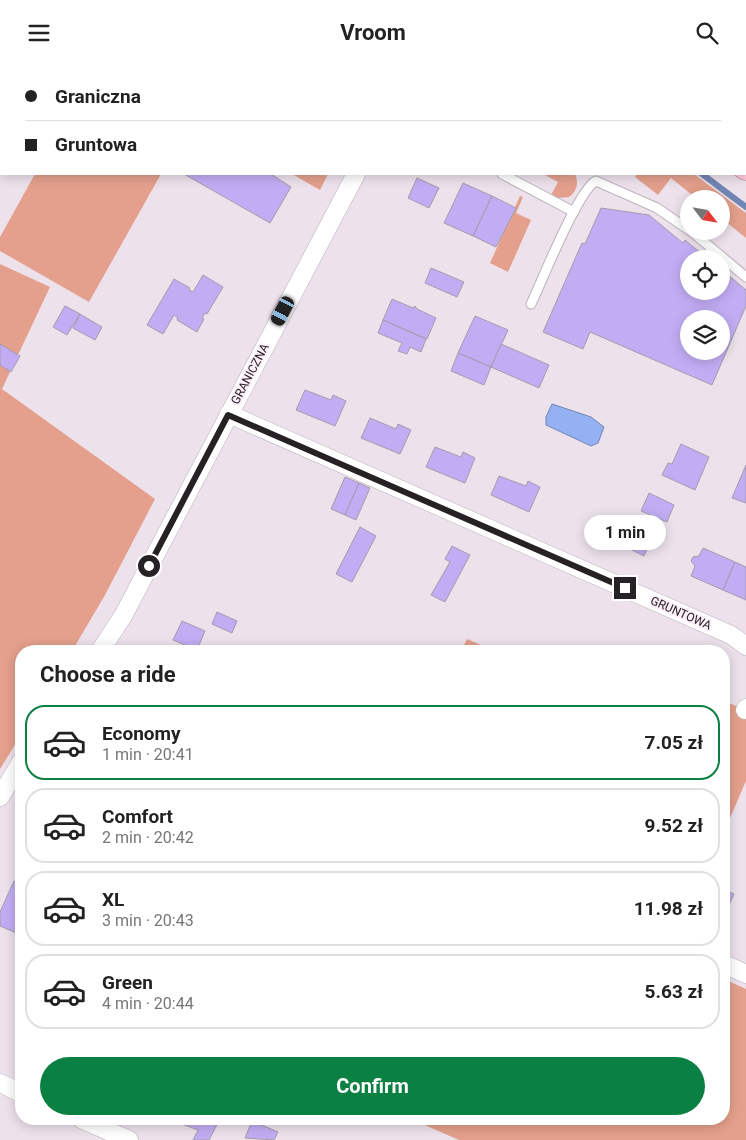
<!DOCTYPE html>
<html lang="en">
<head>
<meta charset="utf-8">
<style>
	body { margin:0; font-family:Roboto,sans-serif; background:#f2f2f2; color:#222; height:100vh; display:flex; flex-direction:column; font-size:19px; white-space:nowrap }
	* { box-sizing:border-box; margin:0 }
	p { font-size:16px; color:#767676 }
	.icon { flex:none; width:28px; height:28px; fill:none; stroke:currentColor; stroke-width:2; stroke-linecap:round; stroke-linejoin:round }
	.map { position:relative; flex:1; overflow:hidden }
	.panel { position:absolute; left:15px; top:580px; width:715px; height:480px; display:flex; flex-direction:column; background:#fff; border-radius:20px; box-shadow:0 2px 12px #0003 }
	.panel>* { flex:none }
	.hud { position:absolute; left:0px; top:0px; width:746px; height:110px; box-shadow:0 2px 12px #0003; display:grid; align-content:center; height:110px; padding:0 25px; background:#fff }
	.needle { width:32px; rotate:121deg }
	.fabs { position:absolute; left:680px; top:125px; display:grid; gap:10px }
	.fabs a { display:grid; place-items:center; width:50px; height:50px; border-radius:50%; background:#fff; box-shadow:0 2px 12px #0003; font-size:25px }
	.end { position:absolute; width:22px; height:22px; margin:-11px; border:6px solid #252124; background:#fff; box-shadow:0 0 0 2px #fff }
	.from { border-radius:50% }
	.bubble { position:absolute; height:35px; border-radius:18px; background:#fff; box-shadow:0 2px 12px #0003; font-size:16px; font-weight:700; line-height:35px; text-align:center }
	.car { position:absolute; width:15px; height:30px; margin:-15px -8px; border-radius:6px; box-shadow:0 0 4px 1px #0007; background:linear-gradient(#222 24%,#8ab4d8 0 40%,#222 0 76%,#8ab4d8 0 86%,#222 0) }
	.hud b { display:flex; align-items:center; gap:18px; height:48px; font-size:19px }
	.hud b+b { border-top:1px solid #e0e0e0 }
	.hud i { width:12px; height:12px; background:#222 }
	ul { padding:0; list-style:none }
	li { display:flex; align-items:center; gap:15px; height:75px; margin:0 10px 8px; padding:0 15px; border:2px solid #e0e0e0; border-radius:20px }
	li div { flex:1 }
	li b { display:block; font-size:19px }
	li em { font-style:normal; font-weight:700 }
	li.selected { border-color:#0b8043 }
	li>.icon { width:45px; height:45px; stroke-width:1.5 }
	h2 { padding:0 25px; font-size:22px; line-height:60px }
	.cta { display:flex; gap:10px; margin-top:auto; padding:10px 25px }
	.cta a { flex:1; height:58px; border-radius:30px; background:#0b8043; color:#fff; font-size:20px; font-weight:700; line-height:58px; text-align:center }
	header { display:flex; justify-content:space-between; align-items:center; height:65px; padding:0 25px; background:#fff; font-size:22px; font-weight:700 }
	.map>svg:first-child { display:block }
	.green { fill:#e4a08c }
	.water { fill:#93b1f3; stroke:#7286b5 }
	.lines { fill:none; stroke-linecap:round; stroke-linejoin:round }
	.stream { stroke:#7286b5; stroke-width:6 }
	.building { fill:#c2adf4; stroke:#a09da9; fill-rule:evenodd }
	.service-casing { stroke:#bcb2bb; stroke-width:11 }
	.minor-casing { stroke:#bcb2bb; stroke-width:19 }
	.primary-casing { stroke:#af7786; stroke-width:29 }
	.service { stroke:#fff; stroke-width:9 }
	.minor { stroke:#fff; stroke-width:18 }
	.primary { stroke:#fcc9d6; stroke-width:28 }
	.route { stroke:#252124; stroke-width:6 }
	.labels { text-anchor:middle; stroke-width:4; stroke-linejoin:round; paint-order:stroke }
	.street-label { font-size:12px; fill:#252124; stroke:#fbeff9 }
</style>
</head>
<body>
<header><svg class="icon" aria-label="menu" viewBox="0 0 24 24"><path d="M4 6h16M4 12h16M4 18h16"/></svg>Vroom<svg class="icon" aria-label="search" viewBox="0 0 24 24"><circle cx="10" cy="10" r="6"/><path d="M15 15l6 6"/></svg></header>
<div class="map">
<svg width="746" height="1075" viewBox="0 0 746 1075">
	<rect width="100%" height="100%" fill="#ede2ec"/>
	<g class="green">
		<path d="M 97,0 L 189,0 L 96,1 Z"/>
		<path d="M 222,0 L 383,0 L 222,1 Z"/>
		<path d="M 35,109 L 161,109 L 89,237 L 0,186 L 0,172 Z"/>
		<path d="M 292,109 L 328,109 L 320,125 Z"/>
		<path d="M 543,109 L 575,109 C 579,118 577,126 569,132 L 558,133 L 551,130 L 558,117 Z"/>
		<path d="M 637,109 L 694,109 L 746,148 L 746,173 L 721,153 L 721,134 L 697,134 L 671,113 L 658,130 L 635,112 Z"/>
		<path d="M 520,131 L 523,132 L 516,148 L 531,155 L 508,207 L 490,198 Z"/>
		<path d="M 0,199 L 50,222 L 2,324 L 155,434 L 105,530 L 72,586 L 21,586 L 21,670 L 0,704 Z"/>
		<path d="M 467,574 L 495,586 L 461,586 Z"/>
		<path d="M 724,636 L 746,645 L 746,716 L 724,767 Z"/>
		<path d="M 724,914 L 746,924 L 746,1075 L 459,1075 L 411,1054 L 724,1054 Z"/>
	</g>
	<path class="water" d="M 552,339 L 591,352 L 604,362 L 598,378 L 591,381 L 546,360 L 546,352 Z"/>
	<g class="lines">
		<g class="stream">
			<path d="M 545,0 L 546,1"/>
			<path d="M 702,109 L 746,142"/>
		</g>
	</g>
	<g class="building">
		<path d="M 0,0 L 69,0 L 1,1 L 1,42 Z"/>
		<path d="M 184,109 L 271,109 L 291,122 L 270,158 Z"/>
		<path d="M 417,113 L 439,123 L 429,143 L 408,133 Z"/>
		<path d="M 463,118 L 492,131 L 473,171 L 444,158 Z"/>
		<path d="M 492,131 L 516,143 L 496,182 L 473,171 Z"/>
		<path d="M 601,143 L 649,150 L 683,178 L 685,175 L 708,194 L 689,194 L 689,226 L 721,226 L 721,204 L 746,225 L 746,241 L 712,320 L 590,267 L 583,284 L 543,267 L 582,178 L 585,179 ZM 689,254 L 721,254 L 721,286 L 689,286 Z"/>
		<path d="M 431,203 L 464,217 L 457,232 L 425,218 Z"/>
		<path d="M 203,210 L 223,222 L 207,249 L 205,248 L 202,253 L 204,254 L 197,267 L 177,255 L 178,253 L 174,250 L 163,269 L 147,260 L 174,214 L 190,223 L 189,225 L 193,227 Z"/>
		<path d="M 392,234 L 413,243 L 415,241 L 417,244 L 436,253 L 427,274 L 383,255 Z"/>
		<path d="M 65,241 L 80,249 L 67,270 L 53,262 Z"/>
		<path d="M 80,249 L 102,262 L 95,275 L 73,263 Z"/>
		<path d="M 475,251 L 508,265 L 491,302 L 458,288 Z"/>
		<path d="M 383,255 L 426,274 L 421,287 L 410,282 L 407,289 L 398,286 L 402,278 L 378,268 Z"/>
		<path d="M 0,279 L 20,291 L 11,307 L 0,300 Z"/>
		<path d="M 501,279 L 549,300 L 539,323 L 491,302 Z"/>
		<path d="M 458,288 L 491,302 L 484,320 L 451,306 Z"/>
		<path d="M 305,325 L 331,335 L 333,330 L 346,336 L 335,361 L 296,345 Z"/>
		<path d="M 370,353 L 396,364 L 398,359 L 411,365 L 400,389 L 361,373 Z"/>
		<path d="M 681,379 L 709,392 L 695,425 L 662,410 L 668,398 L 672,399 Z"/>
		<path d="M 435,382 L 461,392 L 463,387 L 475,393 L 465,418 L 426,402 Z"/>
		<path d="M 746,400 L 746,438 L 732,433 Z"/>
		<path d="M 499,411 L 526,421 L 528,416 L 540,422 L 529,447 L 491,430 Z"/>
		<path d="M 345,412 L 359,418 L 345,450 L 331,444 Z"/>
		<path d="M 359,418 L 370,423 L 356,455 L 345,450 Z"/>
		<path d="M 649,428 L 674,440 L 667,457 L 641,446 Z"/>
		<path d="M 634,458 L 655,467 L 644,491 L 624,481 Z"/>
		<path d="M 360,462 L 376,471 L 352,517 L 336,509 Z"/>
		<path d="M 452,481 L 470,490 L 445,537 L 431,530 L 450,497 L 445,494 Z"/>
		<path d="M 703,483 L 735,497 L 723,525 L 691,511 L 695,501 L 691,496 L 693,492 L 699,491 Z"/>
		<path d="M 735,497 L 746,502 L 746,535 L 723,525 Z"/>
		<path d="M 217,547 L 237,556 L 232,568 L 212,559 Z"/>
		<path d="M 182,556 L 205,566 L 197,585 L 173,575 Z"/>
		<path d="M 14,816 L 21,819 L 21,870 L 0,861 L 0,847 Z"/>
		<path d="M 724,825 L 734,829 L 725,849 L 724,848 Z"/>
		<path d="M 184,1054 L 220,1054 L 209,1075 L 193,1075 L 198,1065 L 182,1059 Z"/>
		<path d="M 252,1056 L 278,1067 L 274,1075 L 245,1073 Z"/>
	</g>
	<g class="lines">
		<g class="service-casing">
			<g id="service">
				<path d="M 502,109 L 574,147"/>
				<path d="M 691,166 L 746,212"/>
				<path d="M 531,239 C 542,216 578,125 596,116 L 657,143 L 689,165"/>
			</g>
		</g>
		<g class="minor-casing">
			<g id="minor">
				<path d="M 413,1 L 414,0"/>
				<path d="M 229,349 L 731,570 L 746,581"/>
				<path d="M 100,586 L 123,551 L 356,109"/>
				<path d="M 745,645 L 746,643"/>
				<path d="M 0,732 L 21,697"/>
				<path d="M 724,899 L 746,909"/>
				<path d="M 0,1018 L 21,1028"/>
				<path d="M 81,1054 L 129,1075"/>
			</g>
		</g>
		<g class="primary-casing">
			<g id="primary">
				<path d="M 605,0 L 607,1"/>
				<path d="M 667,0 L 669,1"/>
				<path d="M 745,58 L 746,58"/>
				<path d="M 745,100 L 746,101"/>
			</g>
		</g>
		<use href="#service" class="service"/>
		<use href="#minor" class="minor"/>
		<use href="#primary" class="primary"/>
	</g>
	<g class="lines">
		<path class="route" d="M 149,501 L 228,350 L 625,523"/>
	</g>
	<g class="labels">
		<g class="street-label">
			<text transform="translate(250 309) rotate(-62)" y="4">GRANICZNA</text>
			<text transform="translate(681 548) rotate(24)" y="4">GRUNTOWA</text>
		</g>
	</g>
</svg>
<div class="fabs">
<a><svg class="needle" viewBox="-14 -14 28 28"><path d="M0-13l5 13h-10z" fill="#e53935"/><path d="M0 13l5-13h-10z" fill="#767676"/></svg></a>
<a><svg class="icon" aria-label="locate" viewBox="0 0 24 24"><circle cx="12" cy="12" r="6"/><path d="M12 2v4M12 18v4M2 12h4M18 12h4"/></svg></a>
<a><svg class="icon" aria-label="layers" viewBox="0 0 24 24"><path d="M12 4l9 5-9 5-9-5zM3 14l9 5 9-5"/></svg></a>
</div>
<i class="end from" style="left:149px;top:501px"></i>
<i class="end" style="left:625px;top:523px"></i>
<div class="bubble" style="left:584px;top:450px;width:82px">1 min</div>
<i class="car" style="left:283px;top:246px;rotate:208deg"></i>
<div class="hud">
<b><i class="from"></i>Graniczna</b>
<b><i></i>Gruntowa</b>
</div>
<section class="panel">
<h2>Choose a ride</h2>
<ul>
<li class="selected"><svg class="icon" aria-label="car" viewBox="0 0 24 24"><path d="M5 17H2v-5l4-1 3-4h7l3 4 3 1v5h-3M9 17h6M6 11h13"/><circle cx="7" cy="17" r="2"/><circle cx="17" cy="17" r="2"/></svg><div><b>Economy</b><p>1 min · 20:41</p></div><em>7.05 zł</em></li>
<li><svg class="icon" aria-label="car" viewBox="0 0 24 24"><path d="M5 17H2v-5l4-1 3-4h7l3 4 3 1v5h-3M9 17h6M6 11h13"/><circle cx="7" cy="17" r="2"/><circle cx="17" cy="17" r="2"/></svg><div><b>Comfort</b><p>2 min · 20:42</p></div><em>9.52 zł</em></li>
<li><svg class="icon" aria-label="car" viewBox="0 0 24 24"><path d="M5 17H2v-5l4-1 3-4h7l3 4 3 1v5h-3M9 17h6M6 11h13"/><circle cx="7" cy="17" r="2"/><circle cx="17" cy="17" r="2"/></svg><div><b>XL</b><p>3 min · 20:43</p></div><em>11.98 zł</em></li>
<li><svg class="icon" aria-label="car" viewBox="0 0 24 24"><path d="M5 17H2v-5l4-1 3-4h7l3 4 3 1v5h-3M9 17h6M6 11h13"/><circle cx="7" cy="17" r="2"/><circle cx="17" cy="17" r="2"/></svg><div><b>Green</b><p>4 min · 20:44</p></div><em>5.63 zł</em></li>
</ul>
<div class="cta"><a>Confirm</a></div>
</section>
</div>
</body>
</html>
